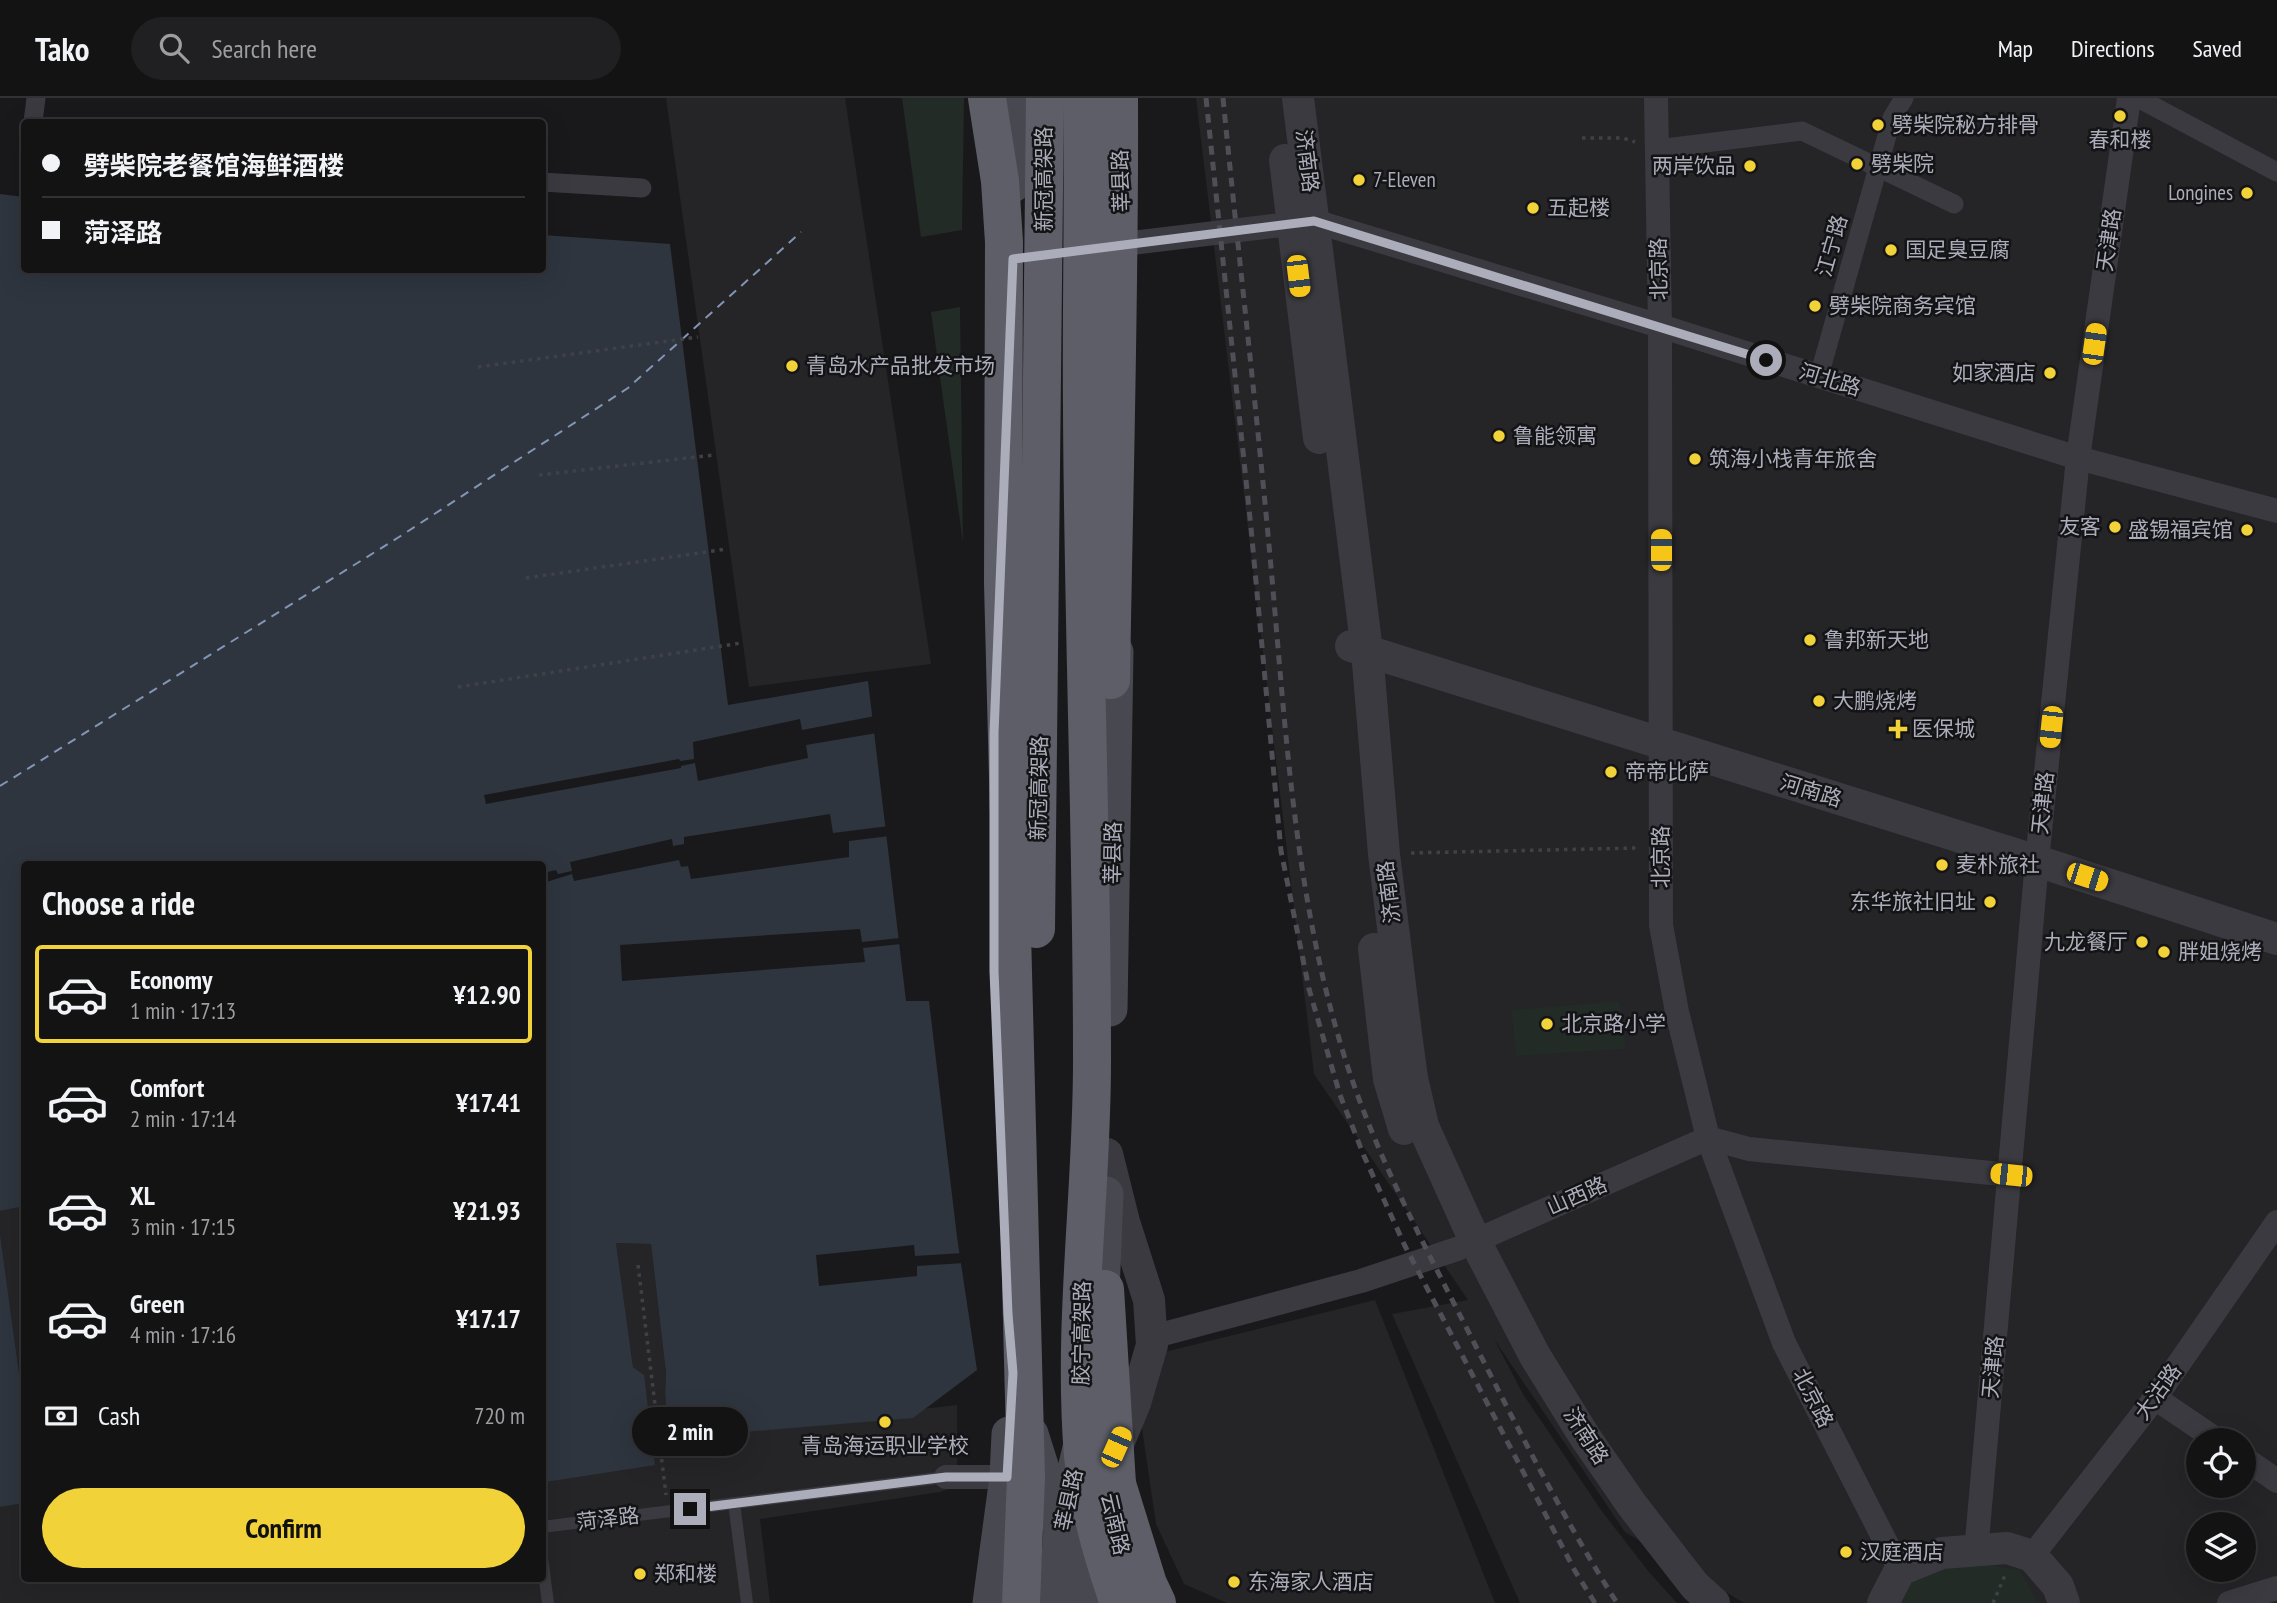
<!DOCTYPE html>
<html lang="en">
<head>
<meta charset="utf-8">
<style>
	body { margin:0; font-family:"PT Sans Narrow","Noto Sans SC",sans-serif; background:#202022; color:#f1f3f6; height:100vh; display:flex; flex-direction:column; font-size:26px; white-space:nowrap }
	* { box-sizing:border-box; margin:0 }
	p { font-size:23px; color:#9d9ea0 }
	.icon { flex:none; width:38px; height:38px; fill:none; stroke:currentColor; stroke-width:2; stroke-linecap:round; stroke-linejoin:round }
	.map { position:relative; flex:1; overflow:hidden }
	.sheet { position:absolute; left:21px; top:763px; width:525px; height:721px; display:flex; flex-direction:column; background:#131314; border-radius:7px; box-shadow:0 7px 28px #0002,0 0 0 2px #323234 }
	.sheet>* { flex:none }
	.hud { position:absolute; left:21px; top:21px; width:525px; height:154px; border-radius:7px; box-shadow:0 7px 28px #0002,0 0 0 2px #323234; display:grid; align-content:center; height:154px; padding:0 21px; background:#131314 }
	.fabs { position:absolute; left:2186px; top:1330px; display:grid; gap:14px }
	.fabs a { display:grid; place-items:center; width:70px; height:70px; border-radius:50%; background:#131314; box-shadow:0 7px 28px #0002,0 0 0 2px #323234; font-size:35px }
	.end { position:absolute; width:32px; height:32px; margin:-16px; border:9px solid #abadba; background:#111; box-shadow:0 0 0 4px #111 }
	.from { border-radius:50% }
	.bubble { position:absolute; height:49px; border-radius:24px; background:#131314; box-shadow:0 7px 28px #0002,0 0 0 2px #323234; font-size:23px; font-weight:600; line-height:49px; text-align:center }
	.car { position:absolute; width:21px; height:42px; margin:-21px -10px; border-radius:9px; box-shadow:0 0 5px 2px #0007; background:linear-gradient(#f5c518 24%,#345 0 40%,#f5c518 0 76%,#345 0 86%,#f5c518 0) }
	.hud b { display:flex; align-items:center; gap:24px; height:66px; font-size:26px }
	.hud b+b { border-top:2px solid #323234 }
	.hud i { width:18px; height:18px; background:#f1f3f6 }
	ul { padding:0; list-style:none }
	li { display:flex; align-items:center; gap:21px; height:98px; margin:0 14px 10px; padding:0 7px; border:4px solid transparent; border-radius:7px }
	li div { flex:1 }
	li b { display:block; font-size:26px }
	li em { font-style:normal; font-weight:600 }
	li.selected { border-color:#f2d239 }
	li>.icon { width:63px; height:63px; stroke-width:1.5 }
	h2 { padding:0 21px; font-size:32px; line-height:84px }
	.pay { display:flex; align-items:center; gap:18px; height:77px; padding:0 21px; font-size:26px }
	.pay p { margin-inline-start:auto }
	.action { display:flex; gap:14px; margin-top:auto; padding:14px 21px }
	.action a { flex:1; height:80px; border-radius:42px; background:#f2d239; color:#111; font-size:28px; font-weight:600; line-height:80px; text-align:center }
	header { display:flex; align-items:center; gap:42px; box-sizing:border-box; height:98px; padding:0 35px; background:#131314; border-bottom:2px solid #323234 }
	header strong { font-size:33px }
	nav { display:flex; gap:38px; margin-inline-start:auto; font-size:24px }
	.search { width:490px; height:63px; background:#202022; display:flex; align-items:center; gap:18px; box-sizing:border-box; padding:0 24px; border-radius:38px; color:#9d9ea0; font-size:26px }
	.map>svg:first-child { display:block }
	.built { fill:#252528; fill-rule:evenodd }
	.green { fill:#222b25 }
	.water { fill:#2e353f }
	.pier { fill:#19191b }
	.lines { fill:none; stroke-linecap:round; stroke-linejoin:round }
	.ferry { stroke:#8395b5; stroke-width:2; stroke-dasharray:9 7; stroke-linecap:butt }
	.path { stroke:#404047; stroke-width:3.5; stroke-dasharray:3.5 5; stroke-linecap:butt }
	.service { stroke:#3a3a40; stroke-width:12 }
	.pedestrian { stroke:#3a3a40; stroke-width:19 }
	.minor { stroke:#3a3a40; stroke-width:24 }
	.tertiary { stroke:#3a3a40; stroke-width:32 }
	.secondary { stroke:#484850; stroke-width:35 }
	.trunk { stroke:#5e5e68; stroke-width:38 }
	.rail { stroke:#4f4f57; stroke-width:5; stroke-dasharray:9 7; stroke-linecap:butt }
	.trunk-bridge { stroke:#5e5e68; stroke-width:38 }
	.route { stroke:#abadba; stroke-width:9 }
	.poi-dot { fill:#f2d239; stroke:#141416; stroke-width:2.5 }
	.labels { text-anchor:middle; stroke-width:5; stroke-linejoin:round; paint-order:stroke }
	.poi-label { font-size:21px; fill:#abadba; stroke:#141416; text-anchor:start }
	.street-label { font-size:21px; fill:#abadba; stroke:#141416 }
</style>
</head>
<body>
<header>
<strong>Tako</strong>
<div class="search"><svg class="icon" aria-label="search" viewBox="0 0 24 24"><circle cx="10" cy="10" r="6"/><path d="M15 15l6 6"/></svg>Search here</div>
<nav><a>Map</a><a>Directions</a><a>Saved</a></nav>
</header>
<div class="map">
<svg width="2277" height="1505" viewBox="0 0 2277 1505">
	<rect width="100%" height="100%" fill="#19191b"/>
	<g class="built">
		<path d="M 666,0 L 845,0 L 931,566 L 749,589 Z"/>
		<path d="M 1196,0 L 2277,0 L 2277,1505 L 1744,1505 L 1625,1434 L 1494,1241 L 1523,1296 L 1601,1412 L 1649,1474 L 1677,1505 L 1520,1505 L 1392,1216 L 1468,1202 L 1314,976 ZM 2198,1342 L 2244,1342 L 2244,1388 L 2198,1388 ZM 2198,1426 L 2244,1426 L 2244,1472 L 2198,1472 Z"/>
		<path d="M 19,1108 L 24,1144 L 24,1312 L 0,1136 L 0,1113 Z"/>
		<path d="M 616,1145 L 651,1146 L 666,1275 L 665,1295 L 670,1340 L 957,1307 L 957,1388 L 940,1394 L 760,1421 L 770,1505 L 0,1505 L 0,1409 L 24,1405 L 24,1480 L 542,1480 L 543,1365 L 545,1383 L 644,1278 L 633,1269 Z"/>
		<path d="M 1375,1202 L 1495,1505 L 1227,1505 L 1184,1486 L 1156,1426 L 1132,1262 Z"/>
	</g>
	<g class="green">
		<path d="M 902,0 L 964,0 L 962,132 L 921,139 Z"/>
		<path d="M 960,209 L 963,445 L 931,214 Z"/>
		<path d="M 1619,903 L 1626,951 L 1516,958 L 1511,912 Z"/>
		<path d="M 1975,1465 L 2020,1472 L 2038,1505 L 1902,1505 L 1910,1483 L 1939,1472 Z"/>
	</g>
	<g class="water">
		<path d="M 0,96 L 24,99 L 24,172 L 542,172 L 543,137 L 670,146 L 728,607 L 868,583 L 906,903 L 929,903 L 957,1139 L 977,1272 L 913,1320 L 669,1340 L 665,1295 L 666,1275 L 651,1146 L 616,1145 L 633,1269 L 644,1277 L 655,1367 L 545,1384 L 542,1365 L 542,766 L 24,766 L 24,1144 L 19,1109 L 0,1113 Z"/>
		<path d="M 0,1136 L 24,1312 L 24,1405 L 0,1409 Z"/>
	</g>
	<g class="pier">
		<path d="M 875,618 L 877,635 L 806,647 L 808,660 L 698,683 L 695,665 L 681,668 L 681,670 L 486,706 L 484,697 L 679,661 L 680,663 L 694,661 L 693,644 L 800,621 L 802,632 Z"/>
		<path d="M 830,716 L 833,735 L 889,728 L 890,738 L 849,743 L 849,759 L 691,781 L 688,768 L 681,769 L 679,762 L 574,783 L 572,776 L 543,785 L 543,775 L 556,772 L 558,776 L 572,773 L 570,764 L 672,741 L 673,748 L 684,746 L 684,739 Z"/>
		<path d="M 860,831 L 862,844 L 900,840 L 901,846 L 863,850 L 865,864 L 622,883 L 620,847 Z"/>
		<path d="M 914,1147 L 915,1158 L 963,1155 L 964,1165 L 917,1168 L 917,1178 L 819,1188 L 816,1157 Z"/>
	</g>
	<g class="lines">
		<path class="ferry" d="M 0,688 L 399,439 L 628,290 L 801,134"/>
		<g class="path">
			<path d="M 1582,40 L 1623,40 L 1635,44"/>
			<path d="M 478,269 L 698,239"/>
			<path d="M 539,377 L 714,357"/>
			<path d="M 526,480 L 727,451"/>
			<path d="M 458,589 L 741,545"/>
			<path d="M 1411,755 L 1637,750"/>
			<path d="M 638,1167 L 666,1397"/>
			<path d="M 1993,1505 L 2006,1475"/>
		</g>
		<g class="service">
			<path d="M 734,1405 L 747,1505"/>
			<path d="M 542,1429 L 946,1379"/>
			<path d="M 542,1460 L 548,1505"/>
		</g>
		<g class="pedestrian">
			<path d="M 2138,0 L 2277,74"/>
			<path d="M 33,24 L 36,0"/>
			<path d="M 1657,51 L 1802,33 L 1954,106"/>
			<path d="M 542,84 L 642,90"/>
			<path d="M 1819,278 L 1892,20 L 1904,0"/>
		</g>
		<g class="minor">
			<path d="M 1656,0 L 1660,228 L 1661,827 L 1677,914 L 1708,1040 L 1784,1245 L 1900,1472"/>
			<path d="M 1107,148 L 1314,123 L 1660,228 L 2078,360 L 2277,413"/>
			<path d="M 1152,1239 L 1361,1183 L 1457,1151 L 1708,1040 L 1749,1051 L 2011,1077"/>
			<path d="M 2155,1300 L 2217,1342"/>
			<path d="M 2244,1360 L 2277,1383"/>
			<path d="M 946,1379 L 1007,1379"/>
			<path d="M 1976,1454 L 2037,763 L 2078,360 L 2129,0"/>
			<path d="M 2032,1458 L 2155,1300 L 2277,1124"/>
			<path d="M 2229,1505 L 2277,1490"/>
		</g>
		<g class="tertiary">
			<path d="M 1298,0 L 1367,553 L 1384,756 L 1406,936 L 1412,980 L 1423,1028 L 1475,1143 L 1535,1258 L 1585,1339 L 1632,1407 L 1695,1488 L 1714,1505"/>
			<path d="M 1285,62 L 1319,340"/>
			<path d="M 1351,548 L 2037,763 L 2277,841"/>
			<path d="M 1374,851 L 1389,981 L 1404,1031"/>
			<path d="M 1107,1056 L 1124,1124 L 1149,1202 L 1152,1247 L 1135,1305 L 1116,1351"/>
			<path d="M 1883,1505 L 1900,1472 L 1942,1455 L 2007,1450 L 2032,1458 L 2058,1488 L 2064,1505"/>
		</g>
		<g class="secondary">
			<path d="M 1013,0 L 1013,87"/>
			<path d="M 1110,911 L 1116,554"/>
			<path d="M 1101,1219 L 1106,1096"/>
			<path d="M 1031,1336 L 1061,1431 L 1091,1505"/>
			<path d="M 990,1505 L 1007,1379 L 1009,1336"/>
			<path d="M 1056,1505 L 1061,1431 L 1080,1350"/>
		</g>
		<g class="trunk">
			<path d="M 1117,1386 L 1148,1486 L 1157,1505"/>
			<path d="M 1021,1505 L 1026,1379"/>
		</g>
		<g class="rail">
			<path d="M 1206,0 L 1251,430 L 1281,753 L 1309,891 L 1340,997 L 1364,1058 L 1405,1148 L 1575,1473 L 1595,1505"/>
			<path d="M 1223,0 C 1238,153 1256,305 1270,458 C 1285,621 1293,786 1340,944 C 1369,1043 1418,1135 1465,1227 C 1513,1321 1560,1415 1617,1505"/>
		</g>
		<g class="trunk-bridge">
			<path d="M 987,0 L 1000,83 L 1004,144 L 1003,485 L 1026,1379"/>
			<path d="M 1082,0 C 1084,104 1081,207 1082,311 C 1083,526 1092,741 1092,956 C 1093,1090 1072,1224 1083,1358 C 1088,1408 1102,1457 1119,1505"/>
			<path d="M 1111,582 C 1114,388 1120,194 1119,0"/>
			<path d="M 1036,831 L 1045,0"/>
			<path d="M 1105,1191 L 1117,1386"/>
		</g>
	</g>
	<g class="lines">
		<path class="route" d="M 690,1411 L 946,1379 L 1007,1379 L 1013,1275 L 1008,1216 L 994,873 L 994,635 L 1013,161 L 1314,123 L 1766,262"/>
	</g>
	<g class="poi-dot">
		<circle cx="2120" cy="18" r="7"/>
		<circle cx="1878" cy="27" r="7"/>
		<circle cx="1857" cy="66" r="7"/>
		<circle cx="1750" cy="68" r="7"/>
		<circle cx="1359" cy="82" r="7"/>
		<circle cx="2247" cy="95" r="7"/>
		<circle cx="1533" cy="110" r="7"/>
		<circle cx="1891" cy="152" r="7"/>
		<circle cx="1815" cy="208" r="7"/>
		<circle cx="792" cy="268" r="7"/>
		<circle cx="2050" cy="275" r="7"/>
		<circle cx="1499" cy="338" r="7"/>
		<circle cx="1695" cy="361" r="7"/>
		<circle cx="2115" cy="429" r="7"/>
		<circle cx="2247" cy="432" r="7"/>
		<circle cx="1810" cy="542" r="7"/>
		<circle cx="1819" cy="603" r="7"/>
		<path d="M1894.5 620.5h7v7h7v7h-7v7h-7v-7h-7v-7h7z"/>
		<circle cx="1611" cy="674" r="7"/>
		<circle cx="1942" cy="767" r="7"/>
		<circle cx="1990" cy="804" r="7"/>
		<circle cx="2142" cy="844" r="7"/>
		<circle cx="2164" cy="854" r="7"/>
		<circle cx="1547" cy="926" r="7"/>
		<circle cx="885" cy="1324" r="7"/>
		<circle cx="1846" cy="1454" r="7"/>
		<circle cx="640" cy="1476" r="7"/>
		<circle cx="1234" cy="1484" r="7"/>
	</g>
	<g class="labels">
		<g class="poi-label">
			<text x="1892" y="34">劈柴院秘方排骨</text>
			<text x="2120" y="49" text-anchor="middle">春和楼</text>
			<text x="1871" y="73">劈柴院</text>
			<text x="1736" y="75" text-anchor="end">两岸饮品</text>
			<text x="1373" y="89">7-Eleven</text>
			<text x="2233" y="102" text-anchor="end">Longines</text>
			<text x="1547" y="117">五起楼</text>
			<text x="1905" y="159">国足臭豆腐</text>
			<text x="1829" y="215">劈柴院商务宾馆</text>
			<text x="806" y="275">青岛水产品批发市场</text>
			<text x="2036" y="282" text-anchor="end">如家酒店</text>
			<text x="1513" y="345">鲁能领寓</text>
			<text x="1709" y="368">筑海小栈青年旅舍</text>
			<text x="2101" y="436" text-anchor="end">友客</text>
			<text x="2233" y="439" text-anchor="end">盛锡福宾馆</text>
			<text x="1824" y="549">鲁邦新天地</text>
			<text x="1833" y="610">大鹏烧烤</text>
			<text x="1912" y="638">医保城</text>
			<text x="1625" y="681">帝帝比萨</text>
			<text x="1956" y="774">麦朴旅社</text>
			<text x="1976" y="811" text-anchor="end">东华旅社旧址</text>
			<text x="2128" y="851" text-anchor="end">九龙餐厅</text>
			<text x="2178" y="861">胖姐烧烤</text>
			<text x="1561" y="933">北京路小学</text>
			<text x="885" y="1355" text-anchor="middle">青岛海运职业学校</text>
			<text x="1860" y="1461">汉庭酒店</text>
			<text x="654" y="1483">郑和楼</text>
			<text x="1248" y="1491">东海家人酒店</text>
		</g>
		<g class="street-label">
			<text transform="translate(1307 63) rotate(83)" y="7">济南路</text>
			<text transform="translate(1044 81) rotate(-90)" y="7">新冠高架路</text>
			<text transform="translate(1121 83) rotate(-92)" y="7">莘县路</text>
			<text transform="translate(2109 142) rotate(-82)" y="7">天津路</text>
			<text transform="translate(1832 148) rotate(-74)" y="7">江宁路</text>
			<text transform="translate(1659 171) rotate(-91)" y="7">北京路</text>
			<text transform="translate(1830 282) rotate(17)" y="7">河北路</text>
			<text transform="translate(1039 690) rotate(-89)" y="7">新冠高架路</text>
			<text transform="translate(1811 693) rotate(17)" y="7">河南路</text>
			<text transform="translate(2043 705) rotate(-84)" y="7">天津路</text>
			<text transform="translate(1113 755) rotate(-89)" y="7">莘县路</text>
			<text transform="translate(1661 759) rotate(-90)" y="7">北京路</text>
			<text transform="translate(1389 794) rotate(-97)" y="7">济南路</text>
			<text transform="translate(1577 1098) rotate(-24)" y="7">山西路</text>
			<text transform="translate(1082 1235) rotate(-89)" y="7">胶宁高架路</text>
			<text transform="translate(1993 1269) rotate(-85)" y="7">天津路</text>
			<text transform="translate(2158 1294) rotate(-54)" y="7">大沽路</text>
			<text transform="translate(1813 1300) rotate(63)" y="7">北京路</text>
			<text transform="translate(1586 1338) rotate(57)" y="7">济南路</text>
			<text transform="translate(1069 1402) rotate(-78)" y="7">莘县路</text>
			<text transform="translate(608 1421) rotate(-7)" y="7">菏泽路</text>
			<text transform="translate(1115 1426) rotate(77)" y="7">云南路</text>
		</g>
	</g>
</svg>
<div class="fabs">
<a><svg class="icon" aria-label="locate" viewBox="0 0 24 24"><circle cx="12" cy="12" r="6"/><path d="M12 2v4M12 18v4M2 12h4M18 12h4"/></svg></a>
<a><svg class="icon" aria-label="layers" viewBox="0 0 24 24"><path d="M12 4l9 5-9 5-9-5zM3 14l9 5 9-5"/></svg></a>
</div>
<i class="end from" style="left:1766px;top:262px"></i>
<i class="end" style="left:690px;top:1411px"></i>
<div class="bubble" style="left:632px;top:1309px;width:116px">2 min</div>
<i class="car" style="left:1298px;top:178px;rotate:173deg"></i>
<i class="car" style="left:2094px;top:246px;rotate:8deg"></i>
<i class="car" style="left:1661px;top:452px;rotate:0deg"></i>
<i class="car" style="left:2051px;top:629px;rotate:186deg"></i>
<i class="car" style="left:2087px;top:779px;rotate:108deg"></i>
<i class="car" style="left:2011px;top:1077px;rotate:276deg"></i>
<i class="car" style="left:1116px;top:1349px;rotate:24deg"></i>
<div class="hud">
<b><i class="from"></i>劈柴院老餐馆海鲜酒楼</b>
<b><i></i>菏泽路</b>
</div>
<section class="sheet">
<h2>Choose a ride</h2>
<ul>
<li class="selected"><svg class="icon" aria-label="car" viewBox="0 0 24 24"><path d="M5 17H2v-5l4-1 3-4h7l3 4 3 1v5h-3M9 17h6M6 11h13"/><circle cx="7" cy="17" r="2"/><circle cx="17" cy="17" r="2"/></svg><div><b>Economy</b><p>1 min · 17:13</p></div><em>¥12.90</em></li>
<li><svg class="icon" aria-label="car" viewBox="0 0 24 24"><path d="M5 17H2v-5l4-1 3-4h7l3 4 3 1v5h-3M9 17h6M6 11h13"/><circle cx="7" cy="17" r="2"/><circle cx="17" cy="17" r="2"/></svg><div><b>Comfort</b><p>2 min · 17:14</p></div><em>¥17.41</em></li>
<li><svg class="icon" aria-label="car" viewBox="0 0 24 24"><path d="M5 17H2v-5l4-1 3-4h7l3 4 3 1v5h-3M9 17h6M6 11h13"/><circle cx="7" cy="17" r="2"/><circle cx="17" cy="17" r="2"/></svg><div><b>XL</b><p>3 min · 17:15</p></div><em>¥21.93</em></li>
<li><svg class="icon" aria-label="car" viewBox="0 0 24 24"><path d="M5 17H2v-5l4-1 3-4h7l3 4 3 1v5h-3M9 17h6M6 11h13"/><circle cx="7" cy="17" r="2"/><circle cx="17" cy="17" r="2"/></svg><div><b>Green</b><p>4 min · 17:16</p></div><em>¥17.17</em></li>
</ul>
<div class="pay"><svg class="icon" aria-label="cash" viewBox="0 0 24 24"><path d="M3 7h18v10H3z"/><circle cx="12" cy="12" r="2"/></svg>Cash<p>720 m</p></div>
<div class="action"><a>Confirm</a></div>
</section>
</div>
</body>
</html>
